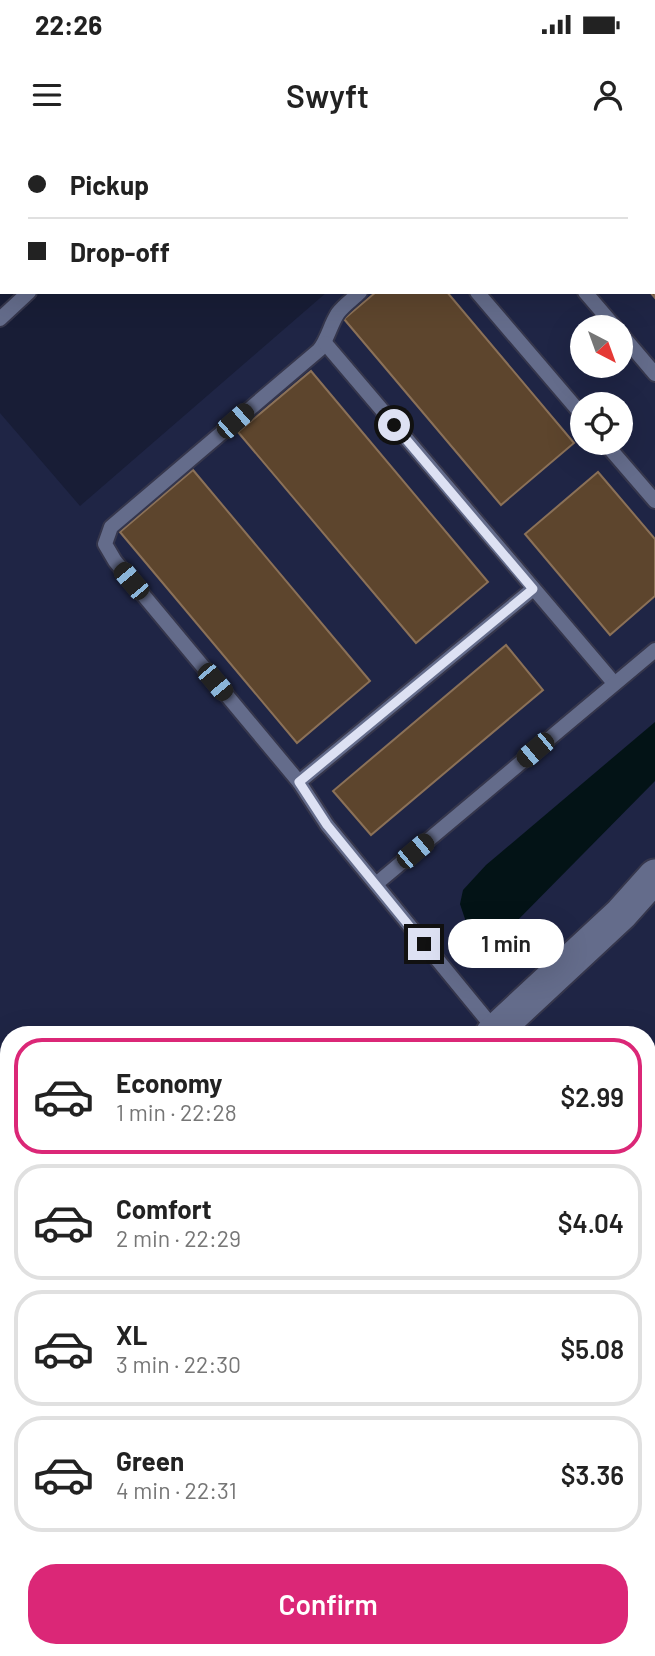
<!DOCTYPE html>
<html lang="en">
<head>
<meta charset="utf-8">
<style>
	body { margin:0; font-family:Barlow,sans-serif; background:#f2f2f2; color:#222; height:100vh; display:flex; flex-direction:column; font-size:26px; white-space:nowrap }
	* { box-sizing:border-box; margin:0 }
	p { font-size:23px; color:#767676 }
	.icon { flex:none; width:38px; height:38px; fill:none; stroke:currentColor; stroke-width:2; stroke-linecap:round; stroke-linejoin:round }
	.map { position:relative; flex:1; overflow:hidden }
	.details { position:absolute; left:0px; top:886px; width:656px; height:632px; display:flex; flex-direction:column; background:#fff; border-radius:28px 28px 0 0; box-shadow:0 7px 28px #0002 }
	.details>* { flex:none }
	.banner { position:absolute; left:0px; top:0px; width:656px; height:154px; box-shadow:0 7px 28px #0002; display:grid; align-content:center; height:154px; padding:0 28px; background:#fff }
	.needle { width:46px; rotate:139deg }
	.fabs { position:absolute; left:570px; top:175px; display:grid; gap:14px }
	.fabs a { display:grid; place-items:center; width:63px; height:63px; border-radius:50%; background:#fff; box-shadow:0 7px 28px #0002; font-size:35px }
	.end { position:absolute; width:32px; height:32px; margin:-16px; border:9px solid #dde1f3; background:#111; box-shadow:0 0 0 4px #111 }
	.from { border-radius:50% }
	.bubble { position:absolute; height:49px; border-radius:24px; background:#fff; box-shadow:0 7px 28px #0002; font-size:23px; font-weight:600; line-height:49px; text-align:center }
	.car { position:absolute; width:21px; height:42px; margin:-21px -10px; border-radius:9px; box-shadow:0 0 5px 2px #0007; background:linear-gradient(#222 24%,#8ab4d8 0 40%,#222 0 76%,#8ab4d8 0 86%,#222 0) }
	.banner b { display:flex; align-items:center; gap:24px; height:66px; font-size:26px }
	.banner b+b { border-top:2px solid #e0e0e0 }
	.banner i { width:18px; height:18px; background:#222 }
	ul { padding:12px 0 0; list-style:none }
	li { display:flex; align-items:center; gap:21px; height:116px; margin:0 14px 10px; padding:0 14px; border:4px solid #e0e0e0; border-radius:28px }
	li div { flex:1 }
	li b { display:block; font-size:26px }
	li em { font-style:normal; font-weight:600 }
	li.active { border-color:#db2777 }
	li>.icon { width:63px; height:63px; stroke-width:1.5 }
	.primary-button { display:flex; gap:14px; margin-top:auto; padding:14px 28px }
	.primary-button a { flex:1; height:80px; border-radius:28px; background:#db2777; color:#fff; font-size:28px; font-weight:600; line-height:80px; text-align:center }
	.status { display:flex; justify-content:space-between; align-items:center; height:49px; padding:0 35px; background:#fff; direction:ltr }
	.status svg { height:19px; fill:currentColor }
	header { display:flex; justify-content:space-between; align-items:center; height:91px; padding:0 28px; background:#fff; font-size:32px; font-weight:600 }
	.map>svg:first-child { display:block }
	.built { fill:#1f2545; fill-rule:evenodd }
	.water { fill:#031316 }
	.building { fill:#5d452d; stroke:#8b7158; stroke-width:2 }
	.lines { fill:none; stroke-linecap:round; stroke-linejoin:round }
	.service-casing { stroke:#35364c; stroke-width:18 }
	.tertiary-casing { stroke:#35364c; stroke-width:37 }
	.service { stroke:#646c8b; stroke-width:14 }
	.tertiary { stroke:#646c8b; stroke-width:33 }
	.route { stroke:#dde1f3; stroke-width:9 }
</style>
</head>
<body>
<div class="status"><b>22:26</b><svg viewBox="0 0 49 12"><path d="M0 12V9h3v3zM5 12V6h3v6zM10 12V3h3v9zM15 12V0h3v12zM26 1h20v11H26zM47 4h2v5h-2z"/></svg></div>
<header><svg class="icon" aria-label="menu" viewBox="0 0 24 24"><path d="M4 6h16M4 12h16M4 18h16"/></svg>Swyft<svg class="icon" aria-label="person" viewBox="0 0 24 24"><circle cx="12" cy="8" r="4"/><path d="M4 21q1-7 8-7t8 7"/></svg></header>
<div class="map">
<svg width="655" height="1516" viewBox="0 0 655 1516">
	<rect width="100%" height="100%" fill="#181d36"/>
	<path class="built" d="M 503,0 L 655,0 L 655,1516 L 0,1516 L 0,273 L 80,366 L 327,152 L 654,152 L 654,2 L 501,2 ZM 583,187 L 621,187 L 621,226 L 583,226 ZM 583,264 L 621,264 L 621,303 L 583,303 ZM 9,894 L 648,894 L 648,1508 L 9,1508 Z"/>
	<path class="water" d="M 655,582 L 655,641 L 508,790 L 495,799 L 480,797 L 468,788 L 460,764 L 463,750 L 486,725 Z"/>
	<g class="building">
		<path d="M 576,0 L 655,0 L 655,158 L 650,152 L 654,152 L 654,2 L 574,2 Z"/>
		<path d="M 376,152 L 447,152 L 574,303 L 501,365 L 344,179 Z"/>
		<path d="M 311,231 L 488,442 L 416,503 L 238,292 Z"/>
		<path d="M 193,330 L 370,541 L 297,603 L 120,392 Z"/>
		<path d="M 598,332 L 655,399 L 655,456 L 610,495 L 525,394 Z"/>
		<path d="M 506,505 L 543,550 L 371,695 L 333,651 Z"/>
		<path d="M 9,1054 L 9,1156 L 3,1161 L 0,1157 L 0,1062 Z"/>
	</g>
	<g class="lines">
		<g class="service-casing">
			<g id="service">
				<path d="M 440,0 L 442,2"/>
				<path d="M 204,2 L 206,0"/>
				<path d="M 360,152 C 353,159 344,165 338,173 C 330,185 328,199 319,210 L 111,387 L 105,404 L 115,421 L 299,642 L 327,685 L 496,891"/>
				<path d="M 477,152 L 583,276"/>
				<path d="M 585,152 L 615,187"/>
				<path d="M 0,179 L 29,152"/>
				<path d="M 621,194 L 655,234"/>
				<path d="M 325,203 L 614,543"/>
				<path d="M 605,303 L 655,361"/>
				<path d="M 299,642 L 533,449"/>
				<path d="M 376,744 L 655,510"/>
				<path d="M 0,1192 L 9,1184"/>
				<path d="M 0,1267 L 9,1277"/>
				<path d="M 648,1481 L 655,1476"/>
				<path d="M 353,1508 L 359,1516"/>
				<path d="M 604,1516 L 612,1508"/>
			</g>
		</g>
		<g class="tertiary-casing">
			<g id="tertiary">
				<path d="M 492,894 L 621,774 L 655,736"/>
				<path d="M 0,1316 L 9,1308"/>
			</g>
		</g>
		<use href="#service" class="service"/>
		<use href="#tertiary" class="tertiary"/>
	</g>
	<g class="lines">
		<path class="route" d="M 394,285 L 533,449 L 299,642 L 327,685 L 424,804"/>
	</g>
</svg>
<div class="fabs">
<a><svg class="needle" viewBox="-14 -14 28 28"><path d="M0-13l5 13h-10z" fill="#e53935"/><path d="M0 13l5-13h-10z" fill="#767676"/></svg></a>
<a><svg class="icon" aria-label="locate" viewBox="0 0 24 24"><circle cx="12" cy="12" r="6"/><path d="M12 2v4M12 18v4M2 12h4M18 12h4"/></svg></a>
</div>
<i class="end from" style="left:394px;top:285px"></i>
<i class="end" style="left:424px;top:804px"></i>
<div class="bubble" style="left:448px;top:779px;width:116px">1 min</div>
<i class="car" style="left:235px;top:281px;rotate:49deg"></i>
<i class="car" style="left:131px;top:441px;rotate:320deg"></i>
<i class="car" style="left:215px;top:542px;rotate:140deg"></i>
<i class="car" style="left:535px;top:610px;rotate:230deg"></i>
<i class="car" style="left:415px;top:711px;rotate:50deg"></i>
<div class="banner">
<b><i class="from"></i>Pickup</b>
<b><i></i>Drop-off</b>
</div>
<section class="details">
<ul>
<li class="active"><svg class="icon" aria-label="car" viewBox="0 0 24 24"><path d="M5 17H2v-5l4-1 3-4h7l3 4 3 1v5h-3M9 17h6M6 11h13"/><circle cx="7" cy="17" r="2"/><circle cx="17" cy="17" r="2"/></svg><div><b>Economy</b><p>1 min · 22:28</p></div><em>$2.99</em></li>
<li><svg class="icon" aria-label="car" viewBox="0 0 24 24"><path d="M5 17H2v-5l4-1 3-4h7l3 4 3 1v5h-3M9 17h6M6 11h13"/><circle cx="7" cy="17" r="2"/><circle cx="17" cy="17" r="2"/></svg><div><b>Comfort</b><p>2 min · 22:29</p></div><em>$4.04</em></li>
<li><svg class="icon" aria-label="car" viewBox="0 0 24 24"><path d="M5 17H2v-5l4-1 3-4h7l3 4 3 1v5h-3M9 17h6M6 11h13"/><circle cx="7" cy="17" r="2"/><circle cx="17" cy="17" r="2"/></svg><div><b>XL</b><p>3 min · 22:30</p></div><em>$5.08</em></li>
<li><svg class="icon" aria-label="car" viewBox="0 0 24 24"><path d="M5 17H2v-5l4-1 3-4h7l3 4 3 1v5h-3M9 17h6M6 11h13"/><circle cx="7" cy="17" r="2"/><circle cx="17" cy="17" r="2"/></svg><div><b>Green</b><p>4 min · 22:31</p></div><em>$3.36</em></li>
</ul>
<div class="primary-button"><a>Confirm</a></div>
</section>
</div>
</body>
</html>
